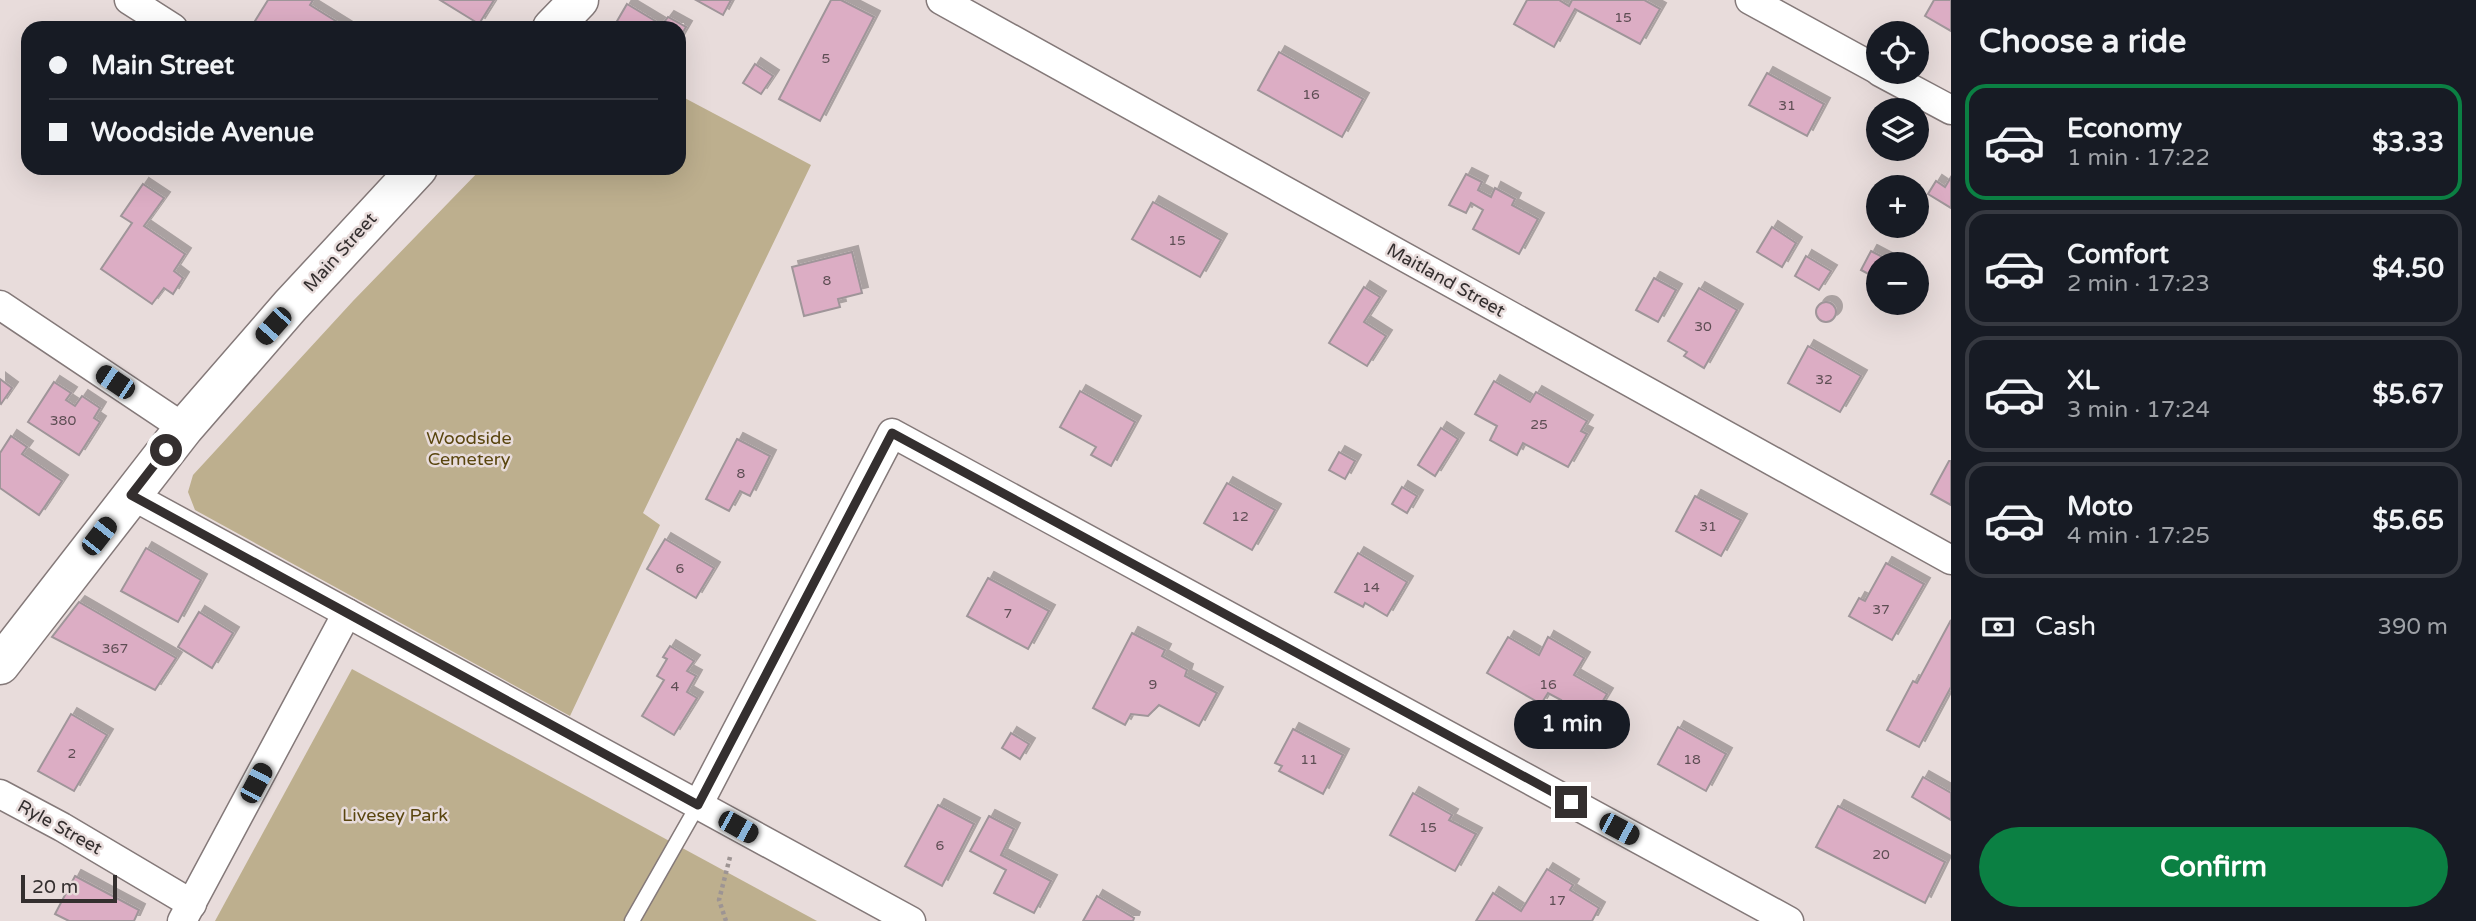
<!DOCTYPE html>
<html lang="en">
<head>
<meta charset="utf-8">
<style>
	body { margin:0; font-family:"Varela Round",sans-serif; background:#242831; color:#f1f3f6; height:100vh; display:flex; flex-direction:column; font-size:26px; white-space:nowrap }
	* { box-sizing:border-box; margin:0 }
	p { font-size:23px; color:#9ea1a6 }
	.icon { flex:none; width:38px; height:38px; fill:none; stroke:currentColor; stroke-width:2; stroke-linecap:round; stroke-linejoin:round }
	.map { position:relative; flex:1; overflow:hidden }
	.side { display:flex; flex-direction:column; background:#171b24; width:525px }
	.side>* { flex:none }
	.top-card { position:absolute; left:21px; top:21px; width:665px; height:154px; border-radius:21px; box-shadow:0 7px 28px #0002; display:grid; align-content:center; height:154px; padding:0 28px; background:#171b24 }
	.fabs { position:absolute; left:1866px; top:21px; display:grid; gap:14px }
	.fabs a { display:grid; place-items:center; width:63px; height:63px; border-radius:50%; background:#171b24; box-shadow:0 7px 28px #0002; font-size:35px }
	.scale { position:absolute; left:21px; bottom:18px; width:96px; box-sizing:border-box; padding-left:7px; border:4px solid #342f2f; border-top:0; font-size:19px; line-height:24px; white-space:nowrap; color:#342f2f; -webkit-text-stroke:5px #e8dcdb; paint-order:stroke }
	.end { position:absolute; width:32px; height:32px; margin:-16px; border:9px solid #342f2f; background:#fff; box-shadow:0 0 0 4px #fff }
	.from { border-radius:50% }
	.bubble { position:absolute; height:49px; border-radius:24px; background:#171b24; box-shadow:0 7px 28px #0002; font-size:23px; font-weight:700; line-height:49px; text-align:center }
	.car { position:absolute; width:21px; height:42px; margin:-21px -10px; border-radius:9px; box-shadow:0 0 5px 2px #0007; background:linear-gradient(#222 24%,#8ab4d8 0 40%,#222 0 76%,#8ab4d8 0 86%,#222 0) }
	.top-card b { display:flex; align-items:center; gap:24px; height:66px; font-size:26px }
	.top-card b+b { border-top:2px solid #363941 }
	.top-card i { width:18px; height:18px; background:#f1f3f6 }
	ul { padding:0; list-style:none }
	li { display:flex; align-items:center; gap:21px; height:116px; margin:0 14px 10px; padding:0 14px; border:4px solid #363941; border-radius:21px }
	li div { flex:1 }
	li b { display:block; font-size:26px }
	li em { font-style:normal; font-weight:700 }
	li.on { border-color:#0b8043 }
	li>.icon { width:63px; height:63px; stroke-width:1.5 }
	h2 { padding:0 28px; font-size:32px; line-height:84px }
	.pay { display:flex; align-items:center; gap:18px; height:77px; padding:0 28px; font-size:26px }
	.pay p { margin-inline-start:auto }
	.action { display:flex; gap:14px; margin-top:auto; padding:14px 28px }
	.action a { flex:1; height:80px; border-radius:42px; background:#0b8043; color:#fff; font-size:28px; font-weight:700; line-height:80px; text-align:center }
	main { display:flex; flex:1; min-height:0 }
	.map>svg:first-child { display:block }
	.green { fill:#bdaf8e }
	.building { fill:#dcadc4; stroke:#9f9599; stroke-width:2; filter:url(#shadow) }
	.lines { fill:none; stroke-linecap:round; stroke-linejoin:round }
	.lane-casing { stroke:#847979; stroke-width:17 }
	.street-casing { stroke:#847979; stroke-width:31 }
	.secondary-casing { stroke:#847979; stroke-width:41 }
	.path { stroke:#9d9493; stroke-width:4.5; stroke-dasharray:3.5 3.5; stroke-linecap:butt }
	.lane { stroke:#fff; stroke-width:14 }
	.street { stroke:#fff; stroke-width:28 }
	.secondary { stroke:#fff; stroke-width:38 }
	.route { stroke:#342f2f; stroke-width:9 }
	.labels { text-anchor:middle; stroke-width:5; stroke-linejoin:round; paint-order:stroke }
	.number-label { font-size:14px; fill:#5e4e54 }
	.street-label { font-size:18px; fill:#342f2f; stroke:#e8dcdb }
	.park-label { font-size:18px; fill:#59450e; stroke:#e8dcdb }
</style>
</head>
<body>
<main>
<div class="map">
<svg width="1951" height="921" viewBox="0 0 1951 921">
	<defs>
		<filter id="shadow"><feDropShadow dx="6" dy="-6" stdDeviation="0" flood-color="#0004"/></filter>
	</defs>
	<rect width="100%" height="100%" fill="#e8dcdb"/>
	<g class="green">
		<path d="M 679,95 L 811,165 L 643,513 L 660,525 L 570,716 L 195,510 L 188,492 L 193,475 L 353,301 L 482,168 L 679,168 Z"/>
		<path d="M 352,669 L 817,921 L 215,921 Z"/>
	</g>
	<g class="building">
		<path d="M 268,0 L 313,0 L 310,5 L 347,28 L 266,28 L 255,21 Z"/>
		<path d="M 440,0 L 494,0 L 479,24 Z"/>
		<path d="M 696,0 L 731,0 L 723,15 Z"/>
		<path d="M 831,0 L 841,0 L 874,17 L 820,121 L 779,99 Z"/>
		<path d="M 1527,0 L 1559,0 L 1569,6 L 1572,0 L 1644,0 L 1660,9 L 1640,44 L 1575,9 L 1554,47 L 1514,24 Z"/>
		<path d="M 1934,0 L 1951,0 L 1951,31 L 1925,16 Z"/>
		<path d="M 627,4 L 662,25 L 668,17 L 686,27 L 679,39 L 679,28 L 613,28 Z"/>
		<path d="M 1279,52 L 1363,99 L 1342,137 L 1258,90 Z"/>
		<path d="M 755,64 L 773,76 L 761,94 L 743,83 Z"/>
		<path d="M 1767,73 L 1824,104 L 1807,136 L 1749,105 Z"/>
		<path d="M 1466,174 L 1482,182 L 1478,190 L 1491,197 L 1495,188 L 1515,199 L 1512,205 L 1538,219 L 1519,254 L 1473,229 L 1483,210 L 1471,203 L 1466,213 L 1449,205 Z"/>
		<path d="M 1951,177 L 1951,208 L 1928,194 L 1936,181 L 1945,187 Z"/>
		<path d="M 143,184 L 164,198 L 144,226 L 185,254 L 174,271 L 183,278 L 173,294 L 164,288 L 152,304 L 101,269 L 132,223 L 121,216 Z"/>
		<path d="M 1153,202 L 1221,240 L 1200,277 L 1132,239 Z"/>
		<path d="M 1772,227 L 1796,243 L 1782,267 L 1757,252 Z"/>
		<path d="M 1871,251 L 1896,264 L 1878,264 L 1878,279 L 1861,270 Z"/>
		<path d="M 852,252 L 862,293 L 838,299 L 840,307 L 804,316 L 792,267 Z"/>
		<path d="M 1806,256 L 1831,271 L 1819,290 L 1795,276 Z"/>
		<path d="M 1654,278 L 1676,290 L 1658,322 L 1636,310 Z"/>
		<path d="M 1364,287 L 1380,297 L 1364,322 L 1386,336 L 1367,366 L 1329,343 Z"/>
		<path d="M 1699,288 L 1737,310 L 1704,368 L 1684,356 L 1687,352 L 1668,341 Z"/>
		<circle cx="1826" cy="312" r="10"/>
		<path d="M 1808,346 L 1861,376 L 1840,412 L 1788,383 Z"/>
		<path d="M 0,379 L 12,388 L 1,404 L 0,403 Z"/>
		<path d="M 1494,381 L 1530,402 L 1536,392 L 1587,421 L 1581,431 L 1587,434 L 1568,467 L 1523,443 L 1517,455 L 1490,440 L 1497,426 L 1475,414 Z"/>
		<path d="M 54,382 L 71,393 L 66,400 L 75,406 L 82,396 L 100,408 L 94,418 L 100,422 L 79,455 L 28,422 Z"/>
		<path d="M 1080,391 L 1135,422 L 1111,466 L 1091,455 L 1096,447 L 1060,427 Z"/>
		<path d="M 1441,428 L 1458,439 L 1435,476 L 1418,465 Z"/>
		<path d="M 11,436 L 27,447 L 22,454 L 62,481 L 39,515 L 0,488 L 0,453 Z"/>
		<path d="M 737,439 L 770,456 L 750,496 L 740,491 L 729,511 L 706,499 Z"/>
		<path d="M 1339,452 L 1355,461 L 1345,479 L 1329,470 Z"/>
		<path d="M 1949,461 L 1951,461 L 1951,505 L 1931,494 Z"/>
		<path d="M 1227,483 L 1275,510 L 1252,550 L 1204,523 Z"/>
		<path d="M 1402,487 L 1417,496 L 1407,513 L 1392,504 Z"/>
		<path d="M 1695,496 L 1741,520 L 1721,556 L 1676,531 Z"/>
		<path d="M 665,539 L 714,568 L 696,598 L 647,569 Z"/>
		<path d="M 146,548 L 201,580 L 178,622 L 121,591 Z"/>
		<path d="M 1358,553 L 1407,582 L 1387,616 L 1365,603 L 1363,607 L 1335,592 Z"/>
		<path d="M 1886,563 L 1924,584 L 1892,640 L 1849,616 L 1859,598 L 1865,601 Z"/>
		<path d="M 988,578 L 1049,611 L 1028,649 L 967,616 Z"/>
		<path d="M 79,602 L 176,658 L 155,690 L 52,637 Z"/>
		<path d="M 199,612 L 233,633 L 212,668 L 178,647 Z"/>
		<path d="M 1951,620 L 1951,687 L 1919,747 L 1887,730 L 1913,681 L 1917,683 Z"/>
		<path d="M 1132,633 L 1165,650 L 1162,656 L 1187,670 L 1185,676 L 1217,693 L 1199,726 L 1159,705 L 1148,716 L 1131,714 L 1125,725 L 1093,708 Z"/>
		<path d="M 1508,637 L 1539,655 L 1548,637 L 1584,658 L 1574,675 L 1607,694 L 1588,726 L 1557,708 L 1561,700 L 1548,693 L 1541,704 L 1487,673 Z"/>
		<path d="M 670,646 L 694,661 L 687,671 L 696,676 L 687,692 L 697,698 L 674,735 L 642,716 L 664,680 L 657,676 L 667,659 L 663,657 Z"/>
		<path d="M 71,714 L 107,735 L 74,791 L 38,771 Z"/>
		<path d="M 1678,727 L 1726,754 L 1706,791 L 1658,764 Z"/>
		<path d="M 1293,729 L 1343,755 L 1323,794 L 1279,771 L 1282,766 L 1275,763 Z"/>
		<path d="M 1011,733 L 1029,744 L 1020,759 L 1002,748 Z"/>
		<path d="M 1923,777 L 1951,793 L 1951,820 L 1912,797 Z"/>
		<path d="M 1413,793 L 1452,815 L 1449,820 L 1476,834 L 1455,871 L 1390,835 Z"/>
		<path d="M 938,805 L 974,824 L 942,886 L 905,866 Z"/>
		<path d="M 1838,806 L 1945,862 L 1925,903 L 1816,847 Z"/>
		<path d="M 989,816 L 1014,829 L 1001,855 L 1051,881 L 1034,913 L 994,893 L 1006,870 L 970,851 Z"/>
		<path d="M 1547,869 L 1573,885 L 1570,890 L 1599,908 L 1592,921 L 1476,921 L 1493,893 L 1521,911 Z"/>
		<path d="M 75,876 L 139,910 L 134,921 L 69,921 L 55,914 Z"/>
		<path d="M 1097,896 L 1134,918 L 1133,921 L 1083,921 Z"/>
	</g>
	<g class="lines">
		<g class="lane-casing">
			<path id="lane" d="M 632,921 L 698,805"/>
		</g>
		<g class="street-casing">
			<g id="street">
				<path d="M 129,0 L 173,28"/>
				<path d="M 941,0 L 1951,560"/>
				<path d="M 1750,0 L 1878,70"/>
				<path d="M 1880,72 L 1951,110"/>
				<path d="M 0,305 L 184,428"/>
				<path d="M 131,495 L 911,921"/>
				<path d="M 0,794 L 62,827 L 192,904"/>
				<path d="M 698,805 L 892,433 L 1789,921"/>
				<path d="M 182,921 L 347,613"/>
			</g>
		</g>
		<g class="secondary-casing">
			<g id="secondary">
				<path d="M 552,28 L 579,0"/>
				<path d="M 0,665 L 184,428 L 290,306 L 418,168"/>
			</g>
		</g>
		<path class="path" d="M 726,921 L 719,900 L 730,857"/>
		<use href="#lane" class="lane"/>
		<use href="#street" class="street"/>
		<use href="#secondary" class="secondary"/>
	</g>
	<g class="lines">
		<path class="route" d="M 166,450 L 131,495 L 698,805 L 892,433 L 1571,802"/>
	</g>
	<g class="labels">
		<g class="number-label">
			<text x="1623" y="22">15</text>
			<text x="826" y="63">5</text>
			<text x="1311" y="99">16</text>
			<text x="1787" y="110">31</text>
			<text x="1177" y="245">15</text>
			<text x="827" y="285">8</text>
			<text x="1703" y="331">30</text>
			<text x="1824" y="384">32</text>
			<text x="63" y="425">380</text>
			<text x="1539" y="429">25</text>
			<text x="741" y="478">8</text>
			<text x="1240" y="521">12</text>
			<text x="1708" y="531">31</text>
			<text x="680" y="573">6</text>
			<text x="1371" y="592">14</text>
			<text x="1881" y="614">37</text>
			<text x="1008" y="618">7</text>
			<text x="115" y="653">367</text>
			<text x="1153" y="689">9</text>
			<text x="1548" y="689">16</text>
			<text x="675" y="691">4</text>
			<text x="72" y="758">2</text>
			<text x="1309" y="764">11</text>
			<text x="1692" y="764">18</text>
			<text x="1428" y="832">15</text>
			<text x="940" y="850">6</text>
			<text x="1881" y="859">20</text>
			<text x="1557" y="905">17</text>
		</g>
		<g class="street-label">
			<text transform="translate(340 252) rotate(-48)" y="6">Main Street</text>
			<text transform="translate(1446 280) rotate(29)" y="6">Maitland Street</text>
			<text transform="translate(60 827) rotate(29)" y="6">Ryle Street</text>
		</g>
		<g class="park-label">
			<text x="469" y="444">Woodside<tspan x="469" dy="21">Cemetery</tspan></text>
			<text x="395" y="821">Livesey Park</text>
		</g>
	</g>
</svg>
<div class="fabs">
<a><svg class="icon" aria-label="locate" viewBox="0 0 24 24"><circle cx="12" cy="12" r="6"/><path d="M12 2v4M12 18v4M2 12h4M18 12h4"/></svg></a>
<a><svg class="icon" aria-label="layers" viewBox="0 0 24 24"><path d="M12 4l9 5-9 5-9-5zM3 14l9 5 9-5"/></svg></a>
<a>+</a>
<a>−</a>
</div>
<div class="scale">20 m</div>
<i class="end from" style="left:166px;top:450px"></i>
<i class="end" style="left:1571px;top:802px"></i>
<div class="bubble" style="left:1514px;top:700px;width:116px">1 min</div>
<i class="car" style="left:273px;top:326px;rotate:222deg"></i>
<i class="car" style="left:115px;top:382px;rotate:304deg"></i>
<i class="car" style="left:99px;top:536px;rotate:38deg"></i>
<i class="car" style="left:256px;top:783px;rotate:28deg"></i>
<i class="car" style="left:738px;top:827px;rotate:119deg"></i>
<i class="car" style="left:1619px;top:829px;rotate:118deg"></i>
<div class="top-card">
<b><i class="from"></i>Main Street</b>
<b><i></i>Woodside Avenue</b>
</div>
</div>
<section class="side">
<h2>Choose a ride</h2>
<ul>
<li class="on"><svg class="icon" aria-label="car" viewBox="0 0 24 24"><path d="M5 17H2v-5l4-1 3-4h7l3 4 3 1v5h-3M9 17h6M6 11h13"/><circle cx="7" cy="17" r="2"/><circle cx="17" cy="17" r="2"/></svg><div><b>Economy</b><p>1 min · 17:22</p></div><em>$3.33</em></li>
<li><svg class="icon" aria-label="car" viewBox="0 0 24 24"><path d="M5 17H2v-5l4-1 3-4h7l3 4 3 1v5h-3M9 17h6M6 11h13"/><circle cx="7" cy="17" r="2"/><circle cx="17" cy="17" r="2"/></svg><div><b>Comfort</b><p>2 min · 17:23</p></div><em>$4.50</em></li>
<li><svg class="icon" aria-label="car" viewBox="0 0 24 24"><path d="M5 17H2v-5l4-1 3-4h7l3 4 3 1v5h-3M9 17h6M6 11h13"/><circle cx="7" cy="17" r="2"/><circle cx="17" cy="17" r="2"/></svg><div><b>XL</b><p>3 min · 17:24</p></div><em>$5.67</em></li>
<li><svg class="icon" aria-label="car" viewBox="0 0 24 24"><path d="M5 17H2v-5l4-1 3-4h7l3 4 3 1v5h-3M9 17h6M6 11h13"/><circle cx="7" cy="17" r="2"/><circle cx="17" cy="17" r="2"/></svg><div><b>Moto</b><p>4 min · 17:25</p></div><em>$5.65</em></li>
</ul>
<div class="pay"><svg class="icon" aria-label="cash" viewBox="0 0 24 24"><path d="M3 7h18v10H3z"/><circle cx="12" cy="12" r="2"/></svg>Cash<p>390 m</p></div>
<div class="action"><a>Confirm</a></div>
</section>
</main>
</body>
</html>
